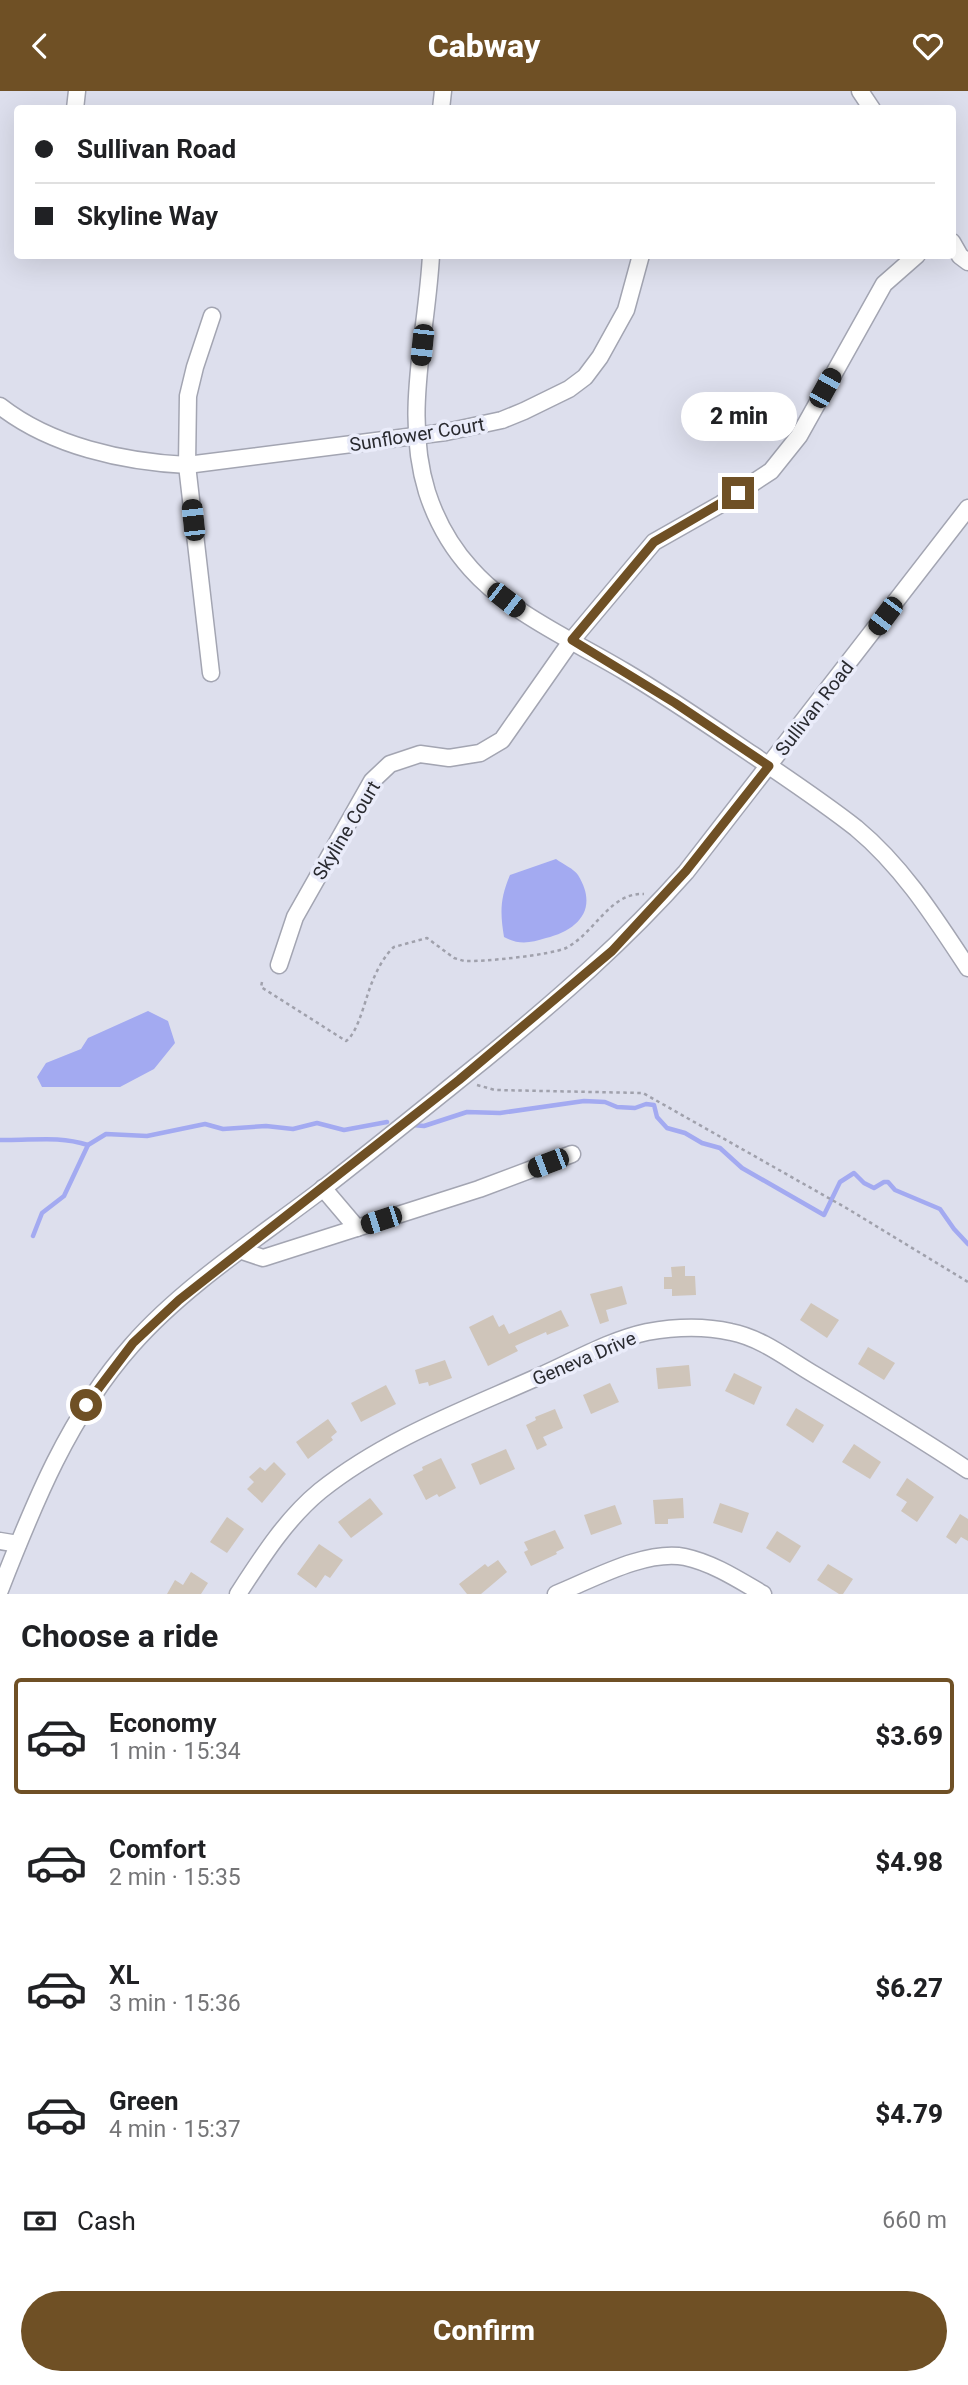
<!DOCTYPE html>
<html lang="en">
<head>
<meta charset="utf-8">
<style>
	body { margin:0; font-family:Roboto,sans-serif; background:#f6f6f6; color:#202124; height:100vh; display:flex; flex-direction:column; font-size:26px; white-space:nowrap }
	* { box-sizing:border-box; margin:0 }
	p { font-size:23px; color:#757577 }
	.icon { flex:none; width:38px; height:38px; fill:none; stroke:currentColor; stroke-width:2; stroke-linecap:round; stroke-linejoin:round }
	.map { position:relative; height:1503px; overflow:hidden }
	.side { display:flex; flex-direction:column; background:#fff; flex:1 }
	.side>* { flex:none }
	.guide { position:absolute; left:14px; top:14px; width:942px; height:154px; border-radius:7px; box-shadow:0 7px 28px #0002; display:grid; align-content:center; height:154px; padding:0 21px; background:#fff }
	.end { position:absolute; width:32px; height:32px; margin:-16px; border:9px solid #6f5025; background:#fff; box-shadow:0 0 0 4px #fff }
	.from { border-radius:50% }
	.bubble { position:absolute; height:49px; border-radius:24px; background:#fff; box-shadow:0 7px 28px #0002; font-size:23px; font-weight:800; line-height:49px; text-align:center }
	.car { position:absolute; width:21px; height:42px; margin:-21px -10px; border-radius:9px; box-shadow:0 0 5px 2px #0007; background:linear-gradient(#222 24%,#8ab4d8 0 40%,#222 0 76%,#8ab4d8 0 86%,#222 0) }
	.guide b { display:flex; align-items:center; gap:24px; height:66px; font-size:26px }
	.guide b+b { border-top:2px solid #e0e0e0 }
	.guide i { width:18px; height:18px; background:#202124 }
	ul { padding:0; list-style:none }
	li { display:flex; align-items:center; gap:21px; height:116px; margin:0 14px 10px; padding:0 7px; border:4px solid transparent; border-radius:7px }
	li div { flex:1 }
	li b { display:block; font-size:26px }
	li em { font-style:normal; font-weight:800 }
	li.current { border-color:#6f5025 }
	li>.icon { width:63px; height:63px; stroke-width:1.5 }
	h2 { padding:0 21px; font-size:32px; line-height:84px }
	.pay { display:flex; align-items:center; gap:18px; height:77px; padding:0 21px; font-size:26px }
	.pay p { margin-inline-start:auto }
	.action { display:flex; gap:14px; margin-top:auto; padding:14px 21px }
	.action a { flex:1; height:80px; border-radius:42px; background:#6f5025; color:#fff; font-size:28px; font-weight:800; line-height:80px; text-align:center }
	header { display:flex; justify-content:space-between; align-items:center; height:91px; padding:0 21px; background:#6f5025; color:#fff; font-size:32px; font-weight:800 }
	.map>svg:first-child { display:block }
	.water { fill:#a3aaf1 }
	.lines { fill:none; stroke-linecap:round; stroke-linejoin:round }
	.stream { stroke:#a3aaf1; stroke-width:4.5 }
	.building { fill:#cfc5ba }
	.minor-casing { stroke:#a3a5b2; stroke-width:19 }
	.path { stroke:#a0a1ac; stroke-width:2.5; stroke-dasharray:3.5 3.5; stroke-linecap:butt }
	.minor { stroke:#fff; stroke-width:16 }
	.route { stroke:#6f5025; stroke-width:9 }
	.labels { text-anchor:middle; stroke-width:7; stroke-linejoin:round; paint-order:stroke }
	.street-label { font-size:19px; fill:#292a2f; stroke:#eaecfa }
</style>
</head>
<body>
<header><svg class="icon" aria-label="back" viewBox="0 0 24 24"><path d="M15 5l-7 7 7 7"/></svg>Cabway<svg class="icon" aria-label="heart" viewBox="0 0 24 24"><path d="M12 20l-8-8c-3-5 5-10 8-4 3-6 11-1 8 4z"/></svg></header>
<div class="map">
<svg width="968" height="1503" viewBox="0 0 968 1503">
	<rect width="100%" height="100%" fill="#dddfed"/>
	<g class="water">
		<path d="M 556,768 C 563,773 574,778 578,784 C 599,818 578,839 546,847 C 530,852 519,854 504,846 C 500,821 500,808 510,784 Z"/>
		<path d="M 148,920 L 168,930 L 175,952 L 154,978 L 120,996 L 42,996 L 37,986 L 46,972 L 81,958 L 88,947 Z"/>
	</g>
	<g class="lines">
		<g class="stream">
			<path d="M 412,1034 L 424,1035 L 467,1021 L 500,1022 L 584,1010 L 605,1011 L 617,1016 L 635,1017 L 646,1013 L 654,1014 L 657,1026 L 667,1037 L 685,1042 L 702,1052 L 720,1057 L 742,1077 L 824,1124 L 840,1091 L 854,1082 L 864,1092 L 874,1097 L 884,1091 L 888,1091 L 895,1099 L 940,1118 L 954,1138 L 968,1153"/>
			<path d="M 0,1049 C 31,1050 57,1044 88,1054"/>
			<path d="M 33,1145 L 42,1122 L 64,1105 L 88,1054 L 106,1043 L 147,1045 L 205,1033 L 223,1038 L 266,1035 L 293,1038 L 317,1032 L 344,1039 L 387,1031"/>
		</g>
	</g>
	<g class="building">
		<path d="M 685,1175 L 685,1185 L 695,1185 L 696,1204 L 672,1205 L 672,1198 L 664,1198 L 664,1186 L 672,1186 L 671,1176 Z"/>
		<path d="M 622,1195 L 627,1213 L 606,1219 L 609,1230 L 600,1233 L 590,1203 Z"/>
		<path d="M 811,1212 L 839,1229 L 827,1247 L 800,1229 Z"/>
		<path d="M 561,1219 L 569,1235 L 547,1244 L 546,1241 L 515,1255 L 518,1260 L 488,1275 L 469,1236 L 493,1224 L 499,1236 L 504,1233 L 509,1243 Z"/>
		<path d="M 868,1256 L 895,1272 L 884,1289 L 858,1273 Z"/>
		<path d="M 445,1269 L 452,1287 L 429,1295 L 428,1291 L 419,1293 L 415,1279 Z"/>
		<path d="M 689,1274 L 691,1295 L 658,1298 L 656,1277 Z"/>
		<path d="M 734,1282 L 762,1296 L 754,1314 L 725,1300 Z"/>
		<path d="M 610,1292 L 619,1311 L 591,1323 L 583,1304 Z"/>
		<path d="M 386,1294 L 396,1313 L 361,1331 L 351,1312 Z"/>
		<path d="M 796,1317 L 824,1334 L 813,1352 L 786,1334 Z"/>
		<path d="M 555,1318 L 563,1337 L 543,1346 L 547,1354 L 537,1359 L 526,1334 L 536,1329 L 535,1326 Z"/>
		<path d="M 328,1328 L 337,1341 L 331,1346 L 333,1349 L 308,1368 L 296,1351 Z"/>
		<path d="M 854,1353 L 881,1371 L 870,1388 L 842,1371 Z"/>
		<path d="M 506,1358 L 515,1378 L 480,1394 L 471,1373 Z"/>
		<path d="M 441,1367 L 456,1397 L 439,1406 L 437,1403 L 426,1409 L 413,1384 L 423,1379 L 422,1376 Z"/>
		<path d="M 274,1371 L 286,1383 L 262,1412 L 247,1398 L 254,1391 L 249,1386 L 260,1376 L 265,1380 Z"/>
		<path d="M 907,1387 L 934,1406 L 917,1431 L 901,1420 L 907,1411 L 896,1404 Z"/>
		<path d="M 370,1407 L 383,1423 L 351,1447 L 338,1431 Z"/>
		<path d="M 683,1407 L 684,1427 L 668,1428 L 668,1433 L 655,1433 L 653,1409 Z"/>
		<path d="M 720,1412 L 749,1422 L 742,1442 L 713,1432 Z"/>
		<path d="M 615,1414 L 622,1433 L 591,1444 L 584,1424 Z"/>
		<path d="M 960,1423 L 968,1428 L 968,1450 L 961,1446 L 956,1453 L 946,1446 Z"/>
		<path d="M 227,1426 L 244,1438 L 227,1462 L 210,1451 Z"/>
		<path d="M 555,1439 L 564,1457 L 556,1461 L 557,1463 L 531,1475 L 524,1461 L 528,1459 L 524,1451 Z"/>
		<path d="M 777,1440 L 801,1455 L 790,1472 L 766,1457 Z"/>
		<path d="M 319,1453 L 343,1469 L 330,1487 L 325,1484 L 316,1497 L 297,1483 Z"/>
		<path d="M 498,1469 L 507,1481 L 481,1503 L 467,1503 L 459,1493 L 485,1473 L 488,1476 Z"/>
		<path d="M 828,1473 L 853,1488 L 843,1503 L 839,1503 L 817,1489 Z"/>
		<path d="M 191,1481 L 208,1492 L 201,1503 L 167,1503 L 175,1489 L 183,1494 Z"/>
	</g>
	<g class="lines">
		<g class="minor-casing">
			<g id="minor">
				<path d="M 860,0 L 872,18"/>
				<path d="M 75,18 L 77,0"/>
				<path d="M 441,18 L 443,0"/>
				<path d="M 952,151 L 960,165 L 968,171"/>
				<path d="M 431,164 C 427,242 403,324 427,401 C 436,429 451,456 471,478 C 510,522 574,550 624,580 C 668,606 710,635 753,664 C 788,688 823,711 856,737 C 903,776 935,827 968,877"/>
				<path d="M 0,315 C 51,355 124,371 187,374 L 446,341 L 502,329 L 524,320 L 569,298 L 585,286 L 600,266 L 626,219 L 641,164"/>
				<path d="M 211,582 L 187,374 L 188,305 L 195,276 L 212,225"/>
				<path d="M 279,874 L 295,826 L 372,690 L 390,673 L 420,663 L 449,667 L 480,662 L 502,649 L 572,549 L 654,451 L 721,413 L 771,380 L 799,345 L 884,193 L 917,164"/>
				<path d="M 323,1097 L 357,1137"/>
				<path d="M 242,1160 L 263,1167 L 479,1098 L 572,1063"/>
				<path d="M 0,1450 L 18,1453"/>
				<path d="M 0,1499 C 34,1412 69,1325 132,1254 C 182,1197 255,1149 316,1103 C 373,1059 429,1013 485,968 C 557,909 625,850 686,781 L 968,417"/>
				<path d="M 238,1503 C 262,1466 286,1428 320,1400 C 385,1348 464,1319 540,1285 C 574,1270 610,1249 647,1241 C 674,1236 705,1235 731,1241 C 762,1247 789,1269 815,1284 C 867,1315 918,1346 968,1379"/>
				<path d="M 556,1503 C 591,1489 646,1458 685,1466 C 713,1472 739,1489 763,1503"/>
			</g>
		</g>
		<g class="path">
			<path d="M 262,891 L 261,896 L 346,950 C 359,941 366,904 373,889 C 378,877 385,864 394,856 L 427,847 L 454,867 L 464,870 C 482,871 551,864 566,857 C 595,842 610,801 644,803"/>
			<path d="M 477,994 L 495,999 L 643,1002 L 848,1118 L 968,1191"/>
		</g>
		<use href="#minor" class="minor"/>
	</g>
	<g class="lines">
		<path class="route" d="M 86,1314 L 133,1252 L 179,1209 L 459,989 L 612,860 L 686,780 L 769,675 L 675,612 L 572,549 L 654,451 L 738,402"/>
	</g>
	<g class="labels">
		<g class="street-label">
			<text transform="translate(417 343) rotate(-9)" y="7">Sunflower Court</text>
			<text transform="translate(814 617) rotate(-52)" y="7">Sullivan Road</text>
			<text transform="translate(346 739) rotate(-59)" y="7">Skyline Court</text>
			<text transform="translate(584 1267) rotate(-23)" y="7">Geneva Drive</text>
		</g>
	</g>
</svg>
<i class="end from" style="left:86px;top:1314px"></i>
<i class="end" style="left:738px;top:402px"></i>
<div class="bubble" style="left:681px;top:301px;width:116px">2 min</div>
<i class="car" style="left:422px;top:254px;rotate:186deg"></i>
<i class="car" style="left:825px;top:297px;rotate:29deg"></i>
<i class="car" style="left:193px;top:429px;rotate:354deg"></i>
<i class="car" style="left:506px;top:509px;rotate:128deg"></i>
<i class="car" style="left:885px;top:525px;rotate:217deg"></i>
<i class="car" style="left:548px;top:1072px;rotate:249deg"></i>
<i class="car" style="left:381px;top:1129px;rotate:252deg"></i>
<div class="guide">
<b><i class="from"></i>Sullivan Road</b>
<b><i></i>Skyline Way</b>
</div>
</div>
<section class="side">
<h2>Choose a ride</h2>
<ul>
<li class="current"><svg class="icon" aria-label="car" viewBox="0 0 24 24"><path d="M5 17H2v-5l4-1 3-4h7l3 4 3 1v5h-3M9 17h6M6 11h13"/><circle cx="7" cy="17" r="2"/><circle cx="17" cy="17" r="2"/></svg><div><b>Economy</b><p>1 min · 15:34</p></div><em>$3.69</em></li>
<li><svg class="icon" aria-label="car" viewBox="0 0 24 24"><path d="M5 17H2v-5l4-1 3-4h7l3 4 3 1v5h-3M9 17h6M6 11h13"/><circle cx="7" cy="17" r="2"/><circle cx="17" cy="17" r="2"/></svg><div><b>Comfort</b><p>2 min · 15:35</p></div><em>$4.98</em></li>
<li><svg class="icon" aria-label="car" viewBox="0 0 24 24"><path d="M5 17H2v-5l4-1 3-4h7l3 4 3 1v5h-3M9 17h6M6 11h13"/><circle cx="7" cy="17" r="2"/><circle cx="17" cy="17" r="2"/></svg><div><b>XL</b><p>3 min · 15:36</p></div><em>$6.27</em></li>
<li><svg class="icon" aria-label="car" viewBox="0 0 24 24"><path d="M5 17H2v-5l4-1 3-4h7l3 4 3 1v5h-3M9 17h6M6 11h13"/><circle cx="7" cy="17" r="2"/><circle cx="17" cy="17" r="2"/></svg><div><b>Green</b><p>4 min · 15:37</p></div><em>$4.79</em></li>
</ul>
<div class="pay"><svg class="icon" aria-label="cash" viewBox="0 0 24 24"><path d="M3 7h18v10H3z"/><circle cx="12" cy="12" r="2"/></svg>Cash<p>660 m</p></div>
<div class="action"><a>Confirm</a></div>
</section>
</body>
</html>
